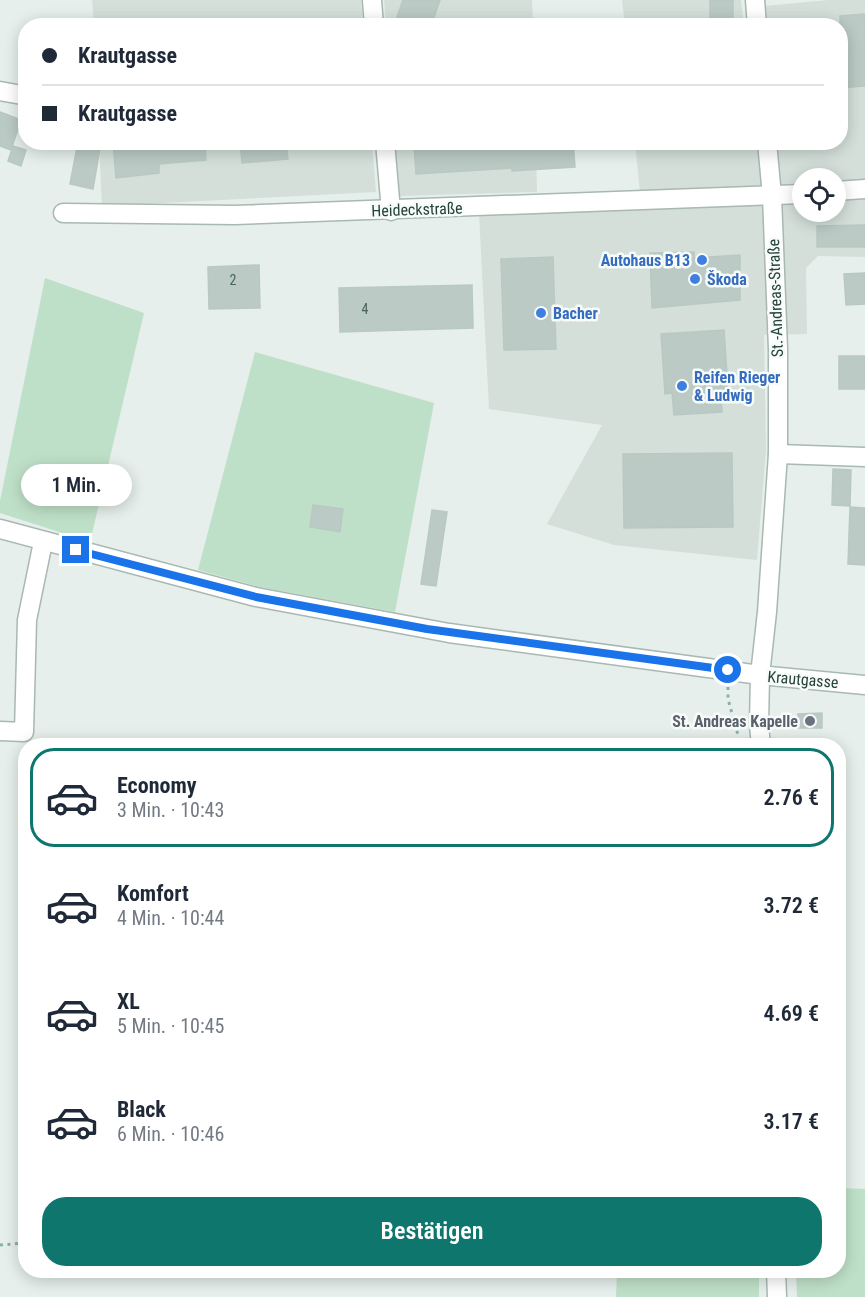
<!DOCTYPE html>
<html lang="de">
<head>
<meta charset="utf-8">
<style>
	body { margin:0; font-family:"Roboto Condensed",sans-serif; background:#f6f6f7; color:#1f2937; height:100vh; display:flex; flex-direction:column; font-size:22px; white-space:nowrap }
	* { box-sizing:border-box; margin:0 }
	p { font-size:20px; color:#747a83 }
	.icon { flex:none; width:33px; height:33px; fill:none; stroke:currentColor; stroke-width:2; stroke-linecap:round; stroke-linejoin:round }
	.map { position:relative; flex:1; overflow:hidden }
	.sheet { position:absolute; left:18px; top:738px; width:828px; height:540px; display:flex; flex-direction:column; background:#fff; border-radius:24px; box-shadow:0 3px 15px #0003 }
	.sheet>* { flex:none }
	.top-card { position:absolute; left:18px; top:18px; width:830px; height:132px; border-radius:24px; box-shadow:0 3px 15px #0003; display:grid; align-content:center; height:132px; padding:0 24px; background:#fff }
	.tools { position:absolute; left:792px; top:168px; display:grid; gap:12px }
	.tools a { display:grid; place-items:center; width:54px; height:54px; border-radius:50%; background:#fff; box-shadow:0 3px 15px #0003; font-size:30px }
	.end { position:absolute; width:27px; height:27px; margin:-14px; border:8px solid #1a73e8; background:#fff; box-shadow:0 0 0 3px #fff }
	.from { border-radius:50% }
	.bubble { position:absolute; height:42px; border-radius:21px; background:#fff; box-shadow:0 3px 15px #0003; font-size:20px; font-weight:600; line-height:42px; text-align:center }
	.top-card b { display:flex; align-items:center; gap:21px; height:57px; font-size:22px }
	.top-card b+b { border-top:2px solid #e0e1e3 }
	.top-card i { width:15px; height:15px; background:#1f2937 }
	ul { padding:10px 0 0; list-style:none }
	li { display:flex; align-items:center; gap:18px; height:99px; margin:0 12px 9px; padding:0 12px; border:3px solid transparent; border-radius:24px }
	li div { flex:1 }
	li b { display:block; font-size:22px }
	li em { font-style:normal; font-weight:600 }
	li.current { border-color:#0f766e }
	li>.icon { width:54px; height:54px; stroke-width:1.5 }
	.primary-button { display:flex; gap:12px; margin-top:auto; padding:12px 24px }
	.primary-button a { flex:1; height:69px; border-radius:24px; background:#0f766e; color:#fff; font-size:24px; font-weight:600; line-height:69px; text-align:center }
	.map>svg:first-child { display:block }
	.built { fill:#d4dfda; fill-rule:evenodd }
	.green { fill:#bfe0c8 }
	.building { fill:#bbcac4; stroke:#b8c9c2; stroke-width:1.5 }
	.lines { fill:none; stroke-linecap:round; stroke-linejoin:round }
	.minor-casing { stroke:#a8b8b2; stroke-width:21 }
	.path { stroke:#86b3a5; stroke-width:3; stroke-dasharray:3 4.5; stroke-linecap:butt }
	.minor { stroke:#fff; stroke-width:18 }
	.route { stroke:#1a73e8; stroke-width:8 }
	.shop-dot { fill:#3f7fe0; stroke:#f7fbf9; stroke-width:2 }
	.worship-dot { fill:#6b7280; stroke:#f7fbf9; stroke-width:2 }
	.labels { text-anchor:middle; stroke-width:5; stroke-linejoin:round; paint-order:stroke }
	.number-label { font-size:14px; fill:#4a645c }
	.street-label { font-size:16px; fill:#24423a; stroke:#f7fbf9 }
	.shop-label { font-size:16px; font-weight:bold; fill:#366cbe; stroke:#f7fbf9; text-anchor:start }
	.worship-label { font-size:16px; font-weight:bold; fill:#5b616d; stroke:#f7fbf9; text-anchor:end }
</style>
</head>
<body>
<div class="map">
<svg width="865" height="1297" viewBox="0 0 865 1297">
	<rect width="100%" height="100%" fill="#e6efeb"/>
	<g class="built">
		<path d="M 92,0 L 361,0 L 363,25 L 94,25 Z"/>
		<path d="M 384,0 L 532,0 L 533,25 L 386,25 Z"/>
		<path d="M 622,0 L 741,0 L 744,25 L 625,25 Z"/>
		<path d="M 828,0 L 865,0 L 865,257 L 818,256 L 806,268 L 807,334 L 764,335 L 766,450 L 757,560 L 614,545 L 547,524 L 602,425 L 489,409 L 479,213 L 782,202 L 777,143 L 840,142 L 840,26 L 766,25 L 764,6 ZM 802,178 L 836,178 L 836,212 L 802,212 Z"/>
		<path d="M 99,143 L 372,143 L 376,192 L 102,206 Z"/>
		<path d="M 395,143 L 536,143 L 537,192 L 400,196 Z"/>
		<path d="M 635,143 L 757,143 L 762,191 L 640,193 Z"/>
	</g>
	<g class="green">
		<path d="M 45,278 L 144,313 L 90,542 L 0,513 L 0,501 Z"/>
		<path d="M 255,352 L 434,403 L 395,612 L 260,587 L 198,570 Z"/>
		<path d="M 839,1188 L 865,1189 L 865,1297 L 797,1297 L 796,1271 L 838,1270 Z"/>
		<path d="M 617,1271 L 759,1271 L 759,1297 L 616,1297 Z"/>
	</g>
	<g class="building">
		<path d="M 403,0 L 440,0 L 431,26 L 421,26 L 397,17 Z"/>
		<rect x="710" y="0" width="23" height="20"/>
		<path d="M 865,14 L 865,86 L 840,88 L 840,16 Z"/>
		<path d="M 0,112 L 21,120 L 11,150 L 0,146 Z"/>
		<path d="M 78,142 L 101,142 L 93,189 L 70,184 Z"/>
		<path d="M 113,142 L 205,142 L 206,160 L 159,164 L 159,173 L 116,178 Z"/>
		<path d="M 240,142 L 286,142 L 288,159 L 242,163 Z"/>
		<path d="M 414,142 L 573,142 L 575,167 L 512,171 L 512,168 L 416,174 Z"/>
		<path d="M 13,146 L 26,150 L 21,166 L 8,161 Z"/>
		<path d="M 865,225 L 865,247 L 817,247 L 817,226 Z"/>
		<path d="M 694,252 L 694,258 L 740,255 L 740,300 L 652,308 L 650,253 Z"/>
		<path d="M 553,257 L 556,349 L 504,350 L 501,259 Z"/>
		<path d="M 259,265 L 260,308 L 209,309 L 208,267 Z"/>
		<path d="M 865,273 L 865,304 L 846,305 L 844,274 Z"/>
		<path d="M 472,285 L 473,328 L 340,332 L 339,288 Z"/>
		<path d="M 724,330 L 728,390 L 720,390 L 722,412 L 674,415 L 672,393 L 665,394 L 661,334 Z"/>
		<rect x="839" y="356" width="26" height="33"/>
		<path d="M 732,453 L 733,527 L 624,528 L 623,454 Z"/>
		<path d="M 833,469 L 851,470 L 850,506 L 832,505 Z"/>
		<path d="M 313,505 L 343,509 L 340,532 L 310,527 Z"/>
		<path d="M 850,507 L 865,508 L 865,565 L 848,564 Z"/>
		<path d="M 432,510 L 447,512 L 436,586 L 421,584 Z"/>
		<path d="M 822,713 L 822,728 L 798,728 L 798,714 Z"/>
	</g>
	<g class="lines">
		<g class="minor-casing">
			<g id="minor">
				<path d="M 372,0 L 374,26"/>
				<path d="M 755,0 L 757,26"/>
				<path d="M 0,91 L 22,95"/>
				<path d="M 385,142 L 391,211"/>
				<path d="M 836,191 L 865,189"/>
				<path d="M 63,213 L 235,215 L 802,194"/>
				<path d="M 778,454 L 865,457"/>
				<path d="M 0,529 L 256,597 L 449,633 L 760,675 L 865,685"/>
				<path d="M 0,731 L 24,732 L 27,620 L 43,542"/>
				<path d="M 761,746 L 759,725 L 760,675 L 767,612 L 778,454 L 778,349 L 772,196 L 767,142"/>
				<path d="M 776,1270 L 777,1297"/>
			</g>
		</g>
		<g class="path">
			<path d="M 728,687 L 728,699 L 741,746"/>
			<path d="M 0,1245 L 26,1243"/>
		</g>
		<use href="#minor" class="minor"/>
	</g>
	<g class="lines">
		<path class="route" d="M 76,550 L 256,597 L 427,629 L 728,670"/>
	</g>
	<g class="shop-dot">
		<circle cx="702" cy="260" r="6"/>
		<circle cx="695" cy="279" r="6"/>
		<circle cx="541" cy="313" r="6"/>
		<circle cx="682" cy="386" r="6"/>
	</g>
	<circle class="worship-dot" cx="810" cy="721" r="6"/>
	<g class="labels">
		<g class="number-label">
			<text x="233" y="285">2</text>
			<text x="365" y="314">4</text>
		</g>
		<g class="street-label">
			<text transform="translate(417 209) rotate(-2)" y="6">Heideckstraße</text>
			<text transform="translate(775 298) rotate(-92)" y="6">St.-Andreas-Straße</text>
			<text transform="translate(803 679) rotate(5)" y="6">Krautgasse</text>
		</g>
		<g class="shop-label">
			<text x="690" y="266" text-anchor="end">Autohaus B13</text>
			<text x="707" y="285">Škoda</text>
			<text x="553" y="319">Bacher</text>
			<text x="694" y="383">Reifen Rieger<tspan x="694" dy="18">&amp; Ludwig</tspan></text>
		</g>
		<g class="worship-label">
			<text x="798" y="727">St. Andreas Kapelle</text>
		</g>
	</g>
</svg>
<div class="tools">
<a><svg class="icon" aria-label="locate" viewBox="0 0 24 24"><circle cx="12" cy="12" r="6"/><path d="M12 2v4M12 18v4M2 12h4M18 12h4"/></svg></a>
</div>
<i class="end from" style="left:728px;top:670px"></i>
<i class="end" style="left:76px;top:550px"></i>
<div class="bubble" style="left:21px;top:464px;width:111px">1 Min.</div>
<div class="top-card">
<b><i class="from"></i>Krautgasse</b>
<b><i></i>Krautgasse</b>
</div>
<section class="sheet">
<ul>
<li class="current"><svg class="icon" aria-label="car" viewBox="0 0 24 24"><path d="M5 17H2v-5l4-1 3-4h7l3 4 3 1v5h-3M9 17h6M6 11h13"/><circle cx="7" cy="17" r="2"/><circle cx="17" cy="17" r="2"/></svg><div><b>Economy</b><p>3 Min. · 10:43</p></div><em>2.76 €</em></li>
<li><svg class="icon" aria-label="car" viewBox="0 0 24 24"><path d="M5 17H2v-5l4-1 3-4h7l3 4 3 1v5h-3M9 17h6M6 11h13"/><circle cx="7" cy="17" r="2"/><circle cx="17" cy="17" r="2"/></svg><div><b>Komfort</b><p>4 Min. · 10:44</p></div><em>3.72 €</em></li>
<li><svg class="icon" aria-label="car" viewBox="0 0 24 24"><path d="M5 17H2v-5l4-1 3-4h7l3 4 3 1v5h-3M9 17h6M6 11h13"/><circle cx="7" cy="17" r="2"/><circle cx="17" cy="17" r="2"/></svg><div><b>XL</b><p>5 Min. · 10:45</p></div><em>4.69 €</em></li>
<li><svg class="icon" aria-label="car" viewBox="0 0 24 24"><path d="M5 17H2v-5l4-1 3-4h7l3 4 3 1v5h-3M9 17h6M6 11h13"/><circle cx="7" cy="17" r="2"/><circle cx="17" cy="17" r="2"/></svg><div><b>Black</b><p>6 Min. · 10:46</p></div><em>3.17 €</em></li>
</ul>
<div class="primary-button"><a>Bestätigen</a></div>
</section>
</div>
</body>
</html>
